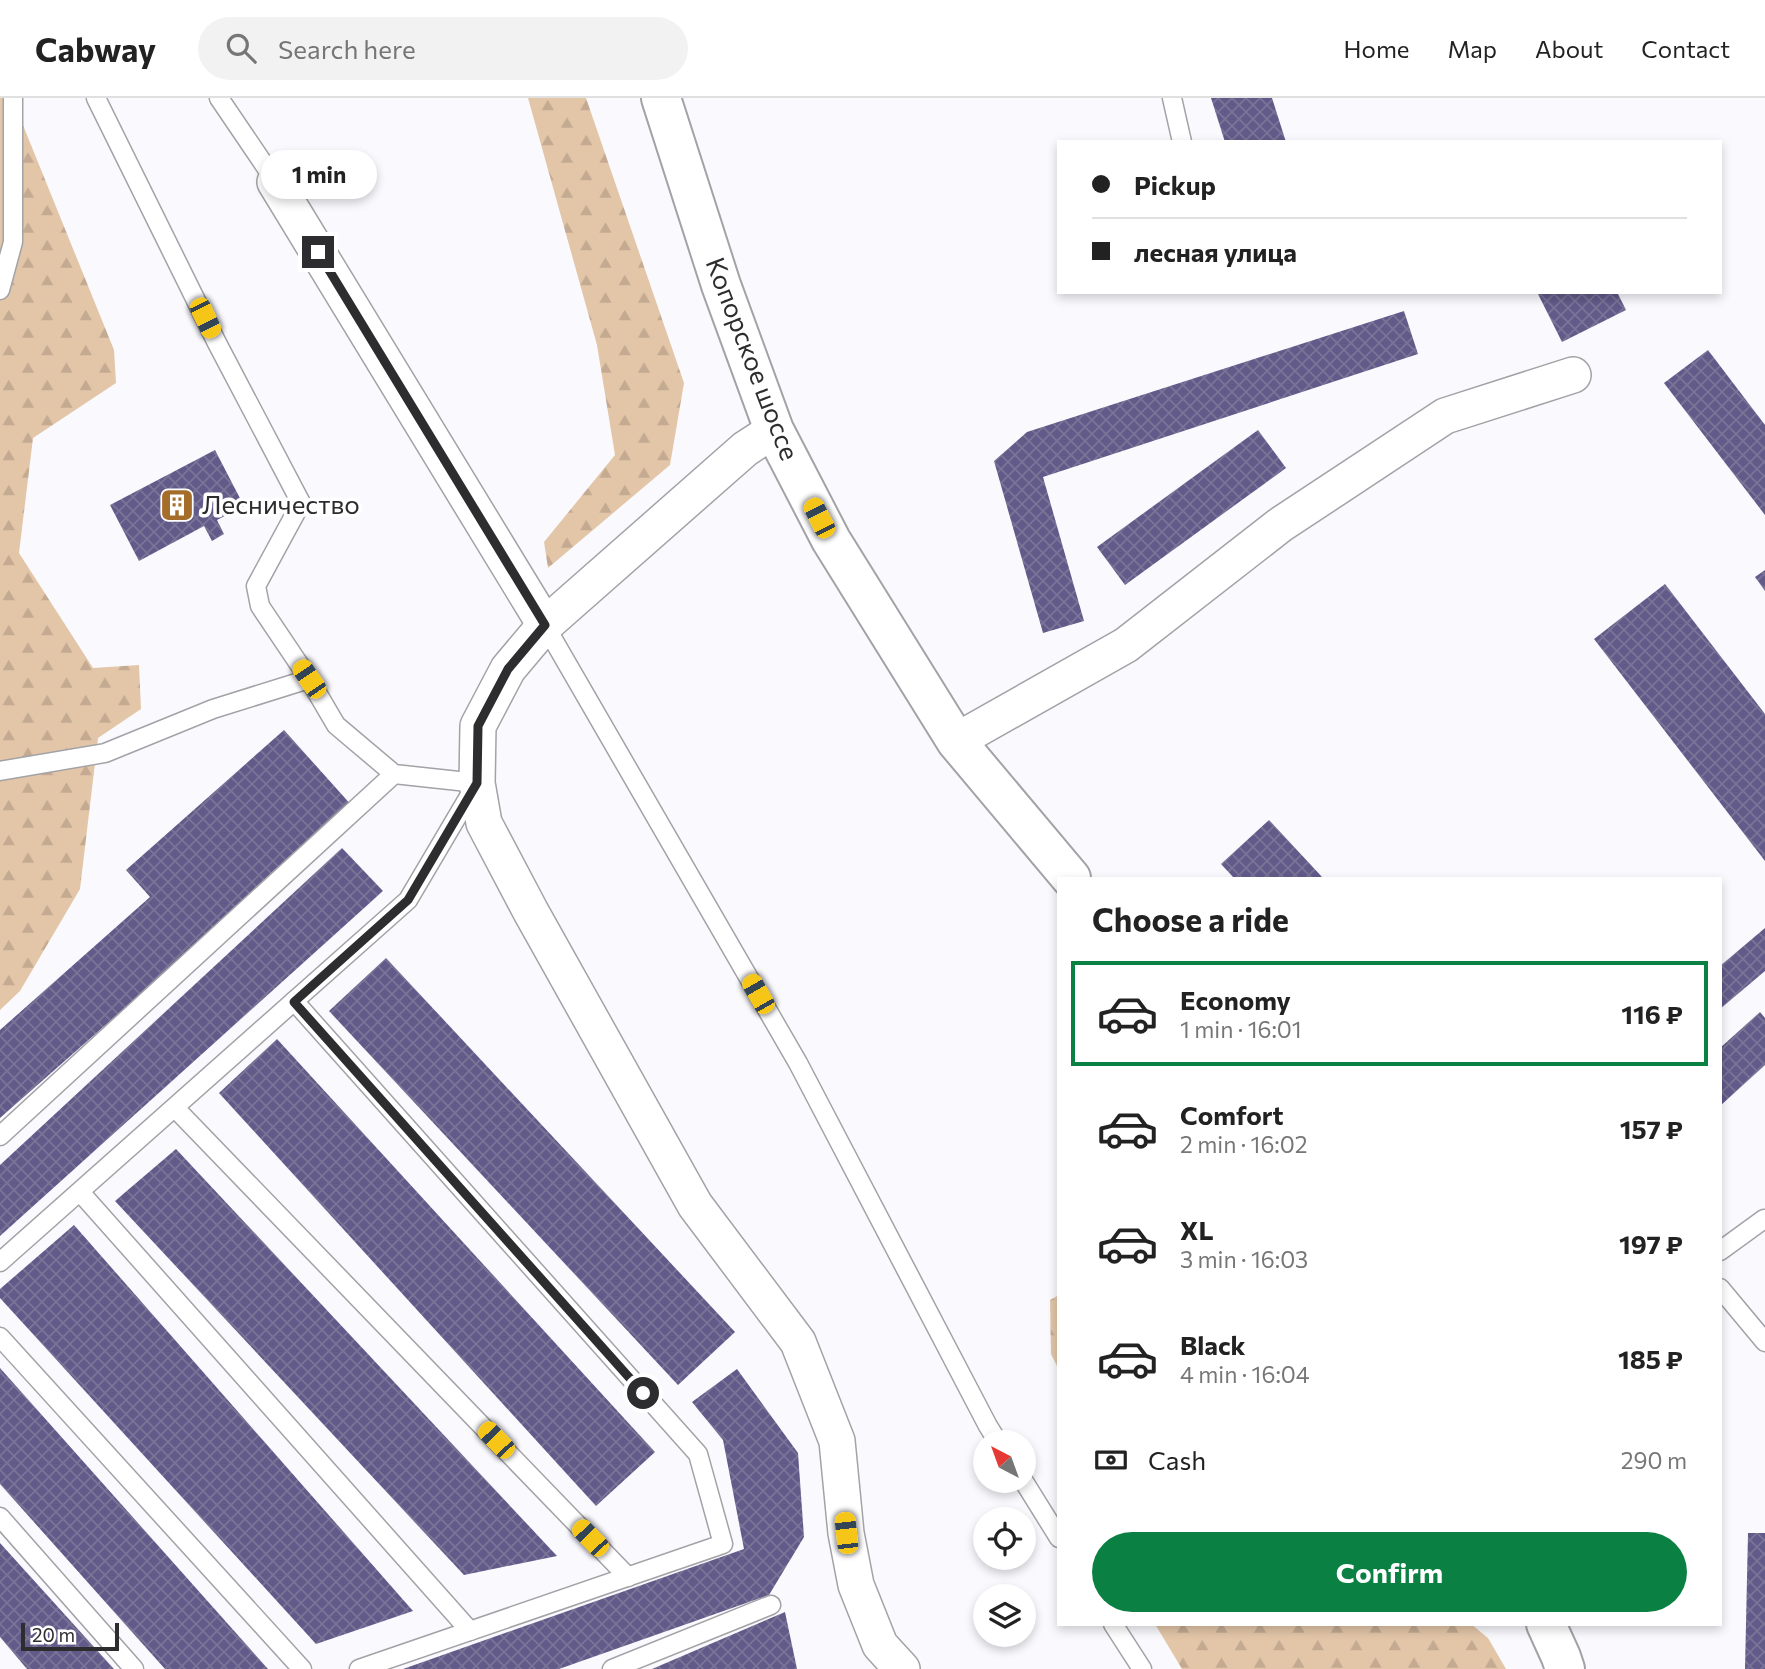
<!DOCTYPE html>
<html lang="en">
<head>
<meta charset="utf-8">
<style>
	body { margin:0; font-family:Commissioner,sans-serif; background:#f2f2f2; color:#222; height:100vh; display:flex; flex-direction:column; font-size:26px; white-space:nowrap }
	* { box-sizing:border-box; margin:0 }
	p { font-size:23px; color:#767676 }
	.icon { flex:none; width:38px; height:38px; fill:none; stroke:currentColor; stroke-width:2; stroke-linecap:round; stroke-linejoin:round }
	.map { position:relative; flex:1; overflow:hidden }
	.details { position:absolute; left:1057px; top:779px; width:665px; height:749px; display:flex; flex-direction:column; background:#fff; border-radius:0px; box-shadow:0 4px 10px #0003 }
	.details>* { flex:none }
	.banner { position:absolute; left:1057px; top:42px; width:665px; height:154px; border-radius:0px; box-shadow:0 4px 10px #0003; display:grid; align-content:center; height:154px; padding:0 35px; background:#fff }
	.needle { width:46px; rotate:319deg }
	.fabs { position:absolute; left:973px; top:1332px; display:grid; gap:14px }
	.fabs a { display:grid; place-items:center; width:63px; height:63px; border-radius:50%; background:#fff; box-shadow:0 4px 10px #0003; font-size:35px }
	.scale { position:absolute; left:21px; bottom:18px; width:98px; box-sizing:border-box; padding-left:7px; border:4px solid #2d2d2f; border-top:0; font-size:19px; line-height:24px; white-space:nowrap; color:#2d2d2f; -webkit-text-stroke:5px #fff; paint-order:stroke }
	.end { position:absolute; width:32px; height:32px; margin:-16px; border:9px solid #2d2d2f; background:#fff; box-shadow:0 0 0 4px #fff }
	.from { border-radius:50% }
	.bubble { position:absolute; height:49px; border-radius:24px; background:#fff; box-shadow:0 4px 10px #0003; font-size:23px; font-weight:700; line-height:49px; text-align:center }
	.car { position:absolute; width:21px; height:42px; margin:-21px -10px; border-radius:9px; box-shadow:0 0 5px 2px #0007; background:linear-gradient(#f5c518 24%,#345 0 40%,#f5c518 0 76%,#345 0 86%,#f5c518 0) }
	.banner b { display:flex; align-items:center; gap:24px; height:66px; font-size:26px }
	.banner b+b { border-top:2px solid #e0e0e0 }
	.banner i { width:18px; height:18px; background:#222 }
	ul { padding:0; list-style:none }
	li { display:flex; align-items:center; gap:21px; height:105px; margin:0 14px 10px; padding:0 21px; border:4px solid transparent; border-radius:0px }
	li div { flex:1 }
	li b { display:block; font-size:26px }
	li em { font-style:normal; font-weight:700 }
	li.current { border-color:#0b8043 }
	li>.icon { width:63px; height:63px; stroke-width:1.5 }
	h2 { padding:0 35px; font-size:32px; line-height:84px }
	.pay { display:flex; align-items:center; gap:18px; height:77px; padding:0 35px; font-size:26px }
	.pay p { margin-inline-start:auto }
	.cta { display:flex; gap:14px; margin-top:auto; padding:14px 35px }
	.cta a { flex:1; height:80px; border-radius:42px; background:#0b8043; color:#fff; font-size:28px; font-weight:700; line-height:80px; text-align:center }
	header { display:flex; align-items:center; gap:42px; box-sizing:border-box; height:98px; padding:0 35px; background:#fff; border-bottom:2px solid #e0e0e0 }
	header strong { font-size:33px }
	nav { display:flex; gap:38px; margin-inline-start:auto; font-size:24px }
	.search { width:490px; height:63px; background:#f2f2f2; display:flex; align-items:center; gap:18px; box-sizing:border-box; padding:0 24px; border-radius:38px; color:#767676; font-size:26px }
	.map>svg:first-child { display:block }
	.forest { fill:url(#forest-firs) }
	.building { fill:url(#building-cross-hatch) }
	.lines { fill:none; stroke-linecap:round; stroke-linejoin:round }
	.service-casing { stroke:#a2a2a7; stroke-width:21 }
	.minor-casing { stroke:#a2a2a7; stroke-width:38 }
	.secondary-casing { stroke:#a2a2a7; stroke-width:42 }
	.service { stroke:#fff; stroke-width:18 }
	.minor { stroke:#fff; stroke-width:35 }
	.secondary { stroke:#fff; stroke-width:38 }
	.route { stroke:#2d2d2f; stroke-width:9 }
	.labels { text-anchor:middle; stroke-width:7; stroke-linejoin:round; paint-order:stroke }
	.street-label { font-size:26px; fill:#2d2d2f; stroke:#fff }
	.poi-label { font-size:26px; fill:#2d2d2f; stroke:#fff; text-anchor:start }
</style>
</head>
<body>
<header>
<strong>Cabway</strong>
<div class="search"><svg class="icon" aria-label="search" viewBox="0 0 24 24"><circle cx="10" cy="10" r="6"/><path d="M15 15l6 6"/></svg>Search here</div>
<nav><a>Home</a><a>Map</a><a>About</a><a>Contact</a></nav>
</header>
<div class="map">
<svg width="1765" height="1571" viewBox="0 0 1765 1571">
	<defs>
		<pattern id="forest-firs" width="22" height="20" patternUnits="userSpaceOnUse" patternTransform="scale(1.75)"><rect width="22" height="20" fill="#e3c6a8"/><path d="M5 1l3.5 6h-7zM16 11l3.5 6h-7z" fill="#c3aa91"/></pattern>
		<pattern id="building-cross-hatch" width="8" height="8" patternUnits="userSpaceOnUse" patternTransform="scale(1.75)"><rect width="8" height="8" fill="#625a89"/><path d="M0 0l8 8M0 8l8-8" fill="none" stroke="#7a7497"/></pattern>
	</defs>
	<rect width="100%" height="100%" fill="#f9f9fe"/>
	<g class="forest">
		<path d="M 0,0 L 12,0 L 114,252 L 116,285 L 33,340 L 19,455 L 93,570 L 139,567 L 141,611 L 98,640 L 80,791 L 20,893 L 0,912 Z"/>
		<path d="M 528,0 L 586,0 L 684,285 L 670,367 L 548,470 L 544,444 L 615,357 L 597,247 Z"/>
		<path d="M 1059,1197 L 1059,1272 L 1051,1256 L 1050,1202 Z"/>
		<path d="M 1155,1526 L 1471,1526 L 1488,1540 L 1506,1571 L 1182,1571 Z"/>
	</g>
	<g class="building">
		<path d="M 1211,0 L 1272,0 L 1286,44 L 1225,44 Z"/>
		<path d="M 1537,194 L 1617,194 L 1626,212 L 1562,244 Z"/>
		<path d="M 1404,213 L 1418,256 L 1043,379 L 1084,523 L 1043,535 L 994,363 L 1027,334 Z"/>
		<path d="M 1708,252 L 1765,327 L 1765,417 L 1664,285 Z"/>
		<path d="M 1258,332 L 1286,370 L 1125,487 L 1097,449 Z"/>
		<path d="M 215,352 L 244,408 L 217,422 L 224,436 L 212,443 L 204,428 L 139,463 L 110,407 Z"/>
		<path d="M 1765,472 L 1765,493 L 1755,479 Z"/>
		<path d="M 1665,486 L 1765,616 L 1765,763 L 1594,541 Z"/>
		<path d="M 284,632 L 353,709 L 0,1020 L 0,932 L 150,799 L 126,772 Z"/>
		<path d="M 1269,722 L 1323,780 L 1234,780 L 1221,766 Z"/>
		<path d="M 342,750 L 383,793 L 0,1138 L 0,1067 Z"/>
		<path d="M 1765,830 L 1765,873 L 1720,911 L 1720,868 Z"/>
		<path d="M 386,860 L 735,1234 L 678,1287 L 329,913 Z"/>
		<path d="M 1760,914 L 1765,920 L 1765,967 L 1720,1008 L 1720,950 Z"/>
		<path d="M 277,941 L 655,1354 L 596,1408 L 219,995 Z"/>
		<path d="M 176,1051 L 557,1458 L 464,1477 L 115,1103 Z"/>
		<path d="M 74,1127 L 413,1513 L 316,1546 L 0,1200 L 0,1191 Z"/>
		<path d="M 0,1270 L 268,1571 L 165,1571 L 0,1386 Z"/>
		<path d="M 737,1271 L 798,1355 L 804,1439 L 769,1497 L 559,1571 L 403,1571 L 744,1451 L 723,1342 L 692,1304 Z"/>
		<path d="M 1748,1435 L 1765,1435 L 1765,1571 L 1745,1571 Z"/>
		<path d="M 0,1445 L 114,1571 L 27,1571 L 0,1539 Z"/>
		<path d="M 785,1514 L 797,1571 L 652,1571 Z"/>
	</g>
	<g class="lines">
		<g class="service-casing">
			<g id="service">
				<path d="M 96,0 L 217,245 L 301,405 L 256,488 L 260,508 L 309,581"/>
				<path d="M 219,0 L 278,87"/>
				<path d="M 1172,0 L 1182,44"/>
				<path d="M 0,192 L 13,144 L 13,0"/>
				<path d="M 543,524 L 798,965 L 988,1328 L 998,1344"/>
				<path d="M 0,673 L 105,655 L 213,611 L 309,581 L 336,627 L 394,676 L 477,685 L 408,802 L 0,1164"/>
				<path d="M 294,903 L 698,1356 L 723,1446 L 359,1571"/>
				<path d="M 175,1010 L 628,1479"/>
				<path d="M 0,1038 L 394,676"/>
				<path d="M 80,1094 L 470,1533"/>
				<path d="M 1720,1153 L 1764,1121"/>
				<path d="M 1720,1190 L 1765,1244"/>
				<path d="M 0,1239 L 302,1571"/>
				<path d="M 1023,1382 L 1059,1440"/>
				<path d="M 0,1419 L 134,1571"/>
				<path d="M 1113,1526 L 1142,1571"/>
				<path d="M 612,1571 L 771,1507"/>
			</g>
		</g>
		<g class="minor-casing">
			<g id="minor">
				<path d="M 275,84 L 545,527"/>
				<path d="M 774,332 L 745,351 L 545,527 L 508,571 L 478,628 L 477,685 L 484,725 L 531,814 L 695,1107 L 798,1244 L 837,1343 L 846,1435 L 856,1487 L 880,1547 L 902,1571"/>
				<path d="M 956,643 L 1126,547 L 1280,427 L 1445,318 L 1573,277"/>
			</g>
		</g>
		<g class="secondary-casing">
			<g id="secondary">
				<path d="M 661,0 L 721,187 L 774,332 L 831,442 L 956,643 L 1071,780"/>
				<path d="M 1546,1526 L 1561,1559 L 1565,1571"/>
			</g>
		</g>
		<use href="#service" class="service"/>
		<use href="#minor" class="minor"/>
		<use href="#secondary" class="secondary"/>
	</g>
	<g class="lines">
		<path class="route" d="M 318,154 L 545,527 L 508,571 L 478,628 L 477,685 L 408,802 L 294,904 L 643,1295"/>
	</g>
	<defs>
		<g id="building-square" transform="scale(1.75)"><rect x="-9" y="-9" width="18" height="18" rx="4" fill="#a56d2a" stroke="#fff"/><path d="M-4-6H4V6H1V3H-1V6H-4ZM-2.5-4.3h1.7v1.8h-1.7ZM.8-4.3h1.7v1.8H.8ZM-2.5-1h1.7V.8h-1.7ZM.8-1h1.7V.8H.8Z" fill="#fff"/></g>
	</defs>
	<g fill-rule="evenodd">
		<use href="#building-square" x="177" y="407"/>
	</g>
	<g class="labels">
		<g class="street-label">
			<text transform="translate(752 261) rotate(69)" y="9">Копорское шоссе</text>
		</g>
		<g class="poi-label">
			<text x="202" y="416">Лесничество</text>
		</g>
	</g>
</svg>
<div class="fabs">
<a><svg class="needle" viewBox="-14 -14 28 28"><path d="M0-13l5 13h-10z" fill="#e53935"/><path d="M0 13l5-13h-10z" fill="#767676"/></svg></a>
<a><svg class="icon" aria-label="locate" viewBox="0 0 24 24"><circle cx="12" cy="12" r="6"/><path d="M12 2v4M12 18v4M2 12h4M18 12h4"/></svg></a>
<a><svg class="icon" aria-label="layers" viewBox="0 0 24 24"><path d="M12 4l9 5-9 5-9-5zM3 14l9 5 9-5"/></svg></a>
</div>
<div class="scale">20 m</div>
<i class="end from" style="left:643px;top:1295px"></i>
<i class="end" style="left:318px;top:154px"></i>
<div class="bubble" style="left:261px;top:52px;width:116px">1 min</div>
<i class="car" style="left:205px;top:220px;rotate:154deg"></i>
<i class="car" style="left:819px;top:420px;rotate:333deg"></i>
<i class="car" style="left:309px;top:581px;rotate:326deg"></i>
<i class="car" style="left:758px;top:896px;rotate:330deg"></i>
<i class="car" style="left:496px;top:1342px;rotate:316deg"></i>
<i class="car" style="left:846px;top:1435px;rotate:354deg"></i>
<i class="car" style="left:590px;top:1440px;rotate:316deg"></i>
<div class="banner">
<b><i class="from"></i>Pickup</b>
<b><i></i>лесная улица</b>
</div>
<section class="details">
<h2>Choose a ride</h2>
<ul>
<li class="current"><svg class="icon" aria-label="car" viewBox="0 0 24 24"><path d="M5 17H2v-5l4-1 3-4h7l3 4 3 1v5h-3M9 17h6M6 11h13"/><circle cx="7" cy="17" r="2"/><circle cx="17" cy="17" r="2"/></svg><div><b>Economy</b><p>1 min · 16:01</p></div><em>116 ₽</em></li>
<li><svg class="icon" aria-label="car" viewBox="0 0 24 24"><path d="M5 17H2v-5l4-1 3-4h7l3 4 3 1v5h-3M9 17h6M6 11h13"/><circle cx="7" cy="17" r="2"/><circle cx="17" cy="17" r="2"/></svg><div><b>Comfort</b><p>2 min · 16:02</p></div><em>157 ₽</em></li>
<li><svg class="icon" aria-label="car" viewBox="0 0 24 24"><path d="M5 17H2v-5l4-1 3-4h7l3 4 3 1v5h-3M9 17h6M6 11h13"/><circle cx="7" cy="17" r="2"/><circle cx="17" cy="17" r="2"/></svg><div><b>XL</b><p>3 min · 16:03</p></div><em>197 ₽</em></li>
<li><svg class="icon" aria-label="car" viewBox="0 0 24 24"><path d="M5 17H2v-5l4-1 3-4h7l3 4 3 1v5h-3M9 17h6M6 11h13"/><circle cx="7" cy="17" r="2"/><circle cx="17" cy="17" r="2"/></svg><div><b>Black</b><p>4 min · 16:04</p></div><em>185 ₽</em></li>
</ul>
<div class="pay"><svg class="icon" aria-label="cash" viewBox="0 0 24 24"><path d="M3 7h18v10H3z"/><circle cx="12" cy="12" r="2"/></svg>Cash<p>290 m</p></div>
<div class="cta"><a>Confirm</a></div>
</section>
</div>
</body>
</html>
